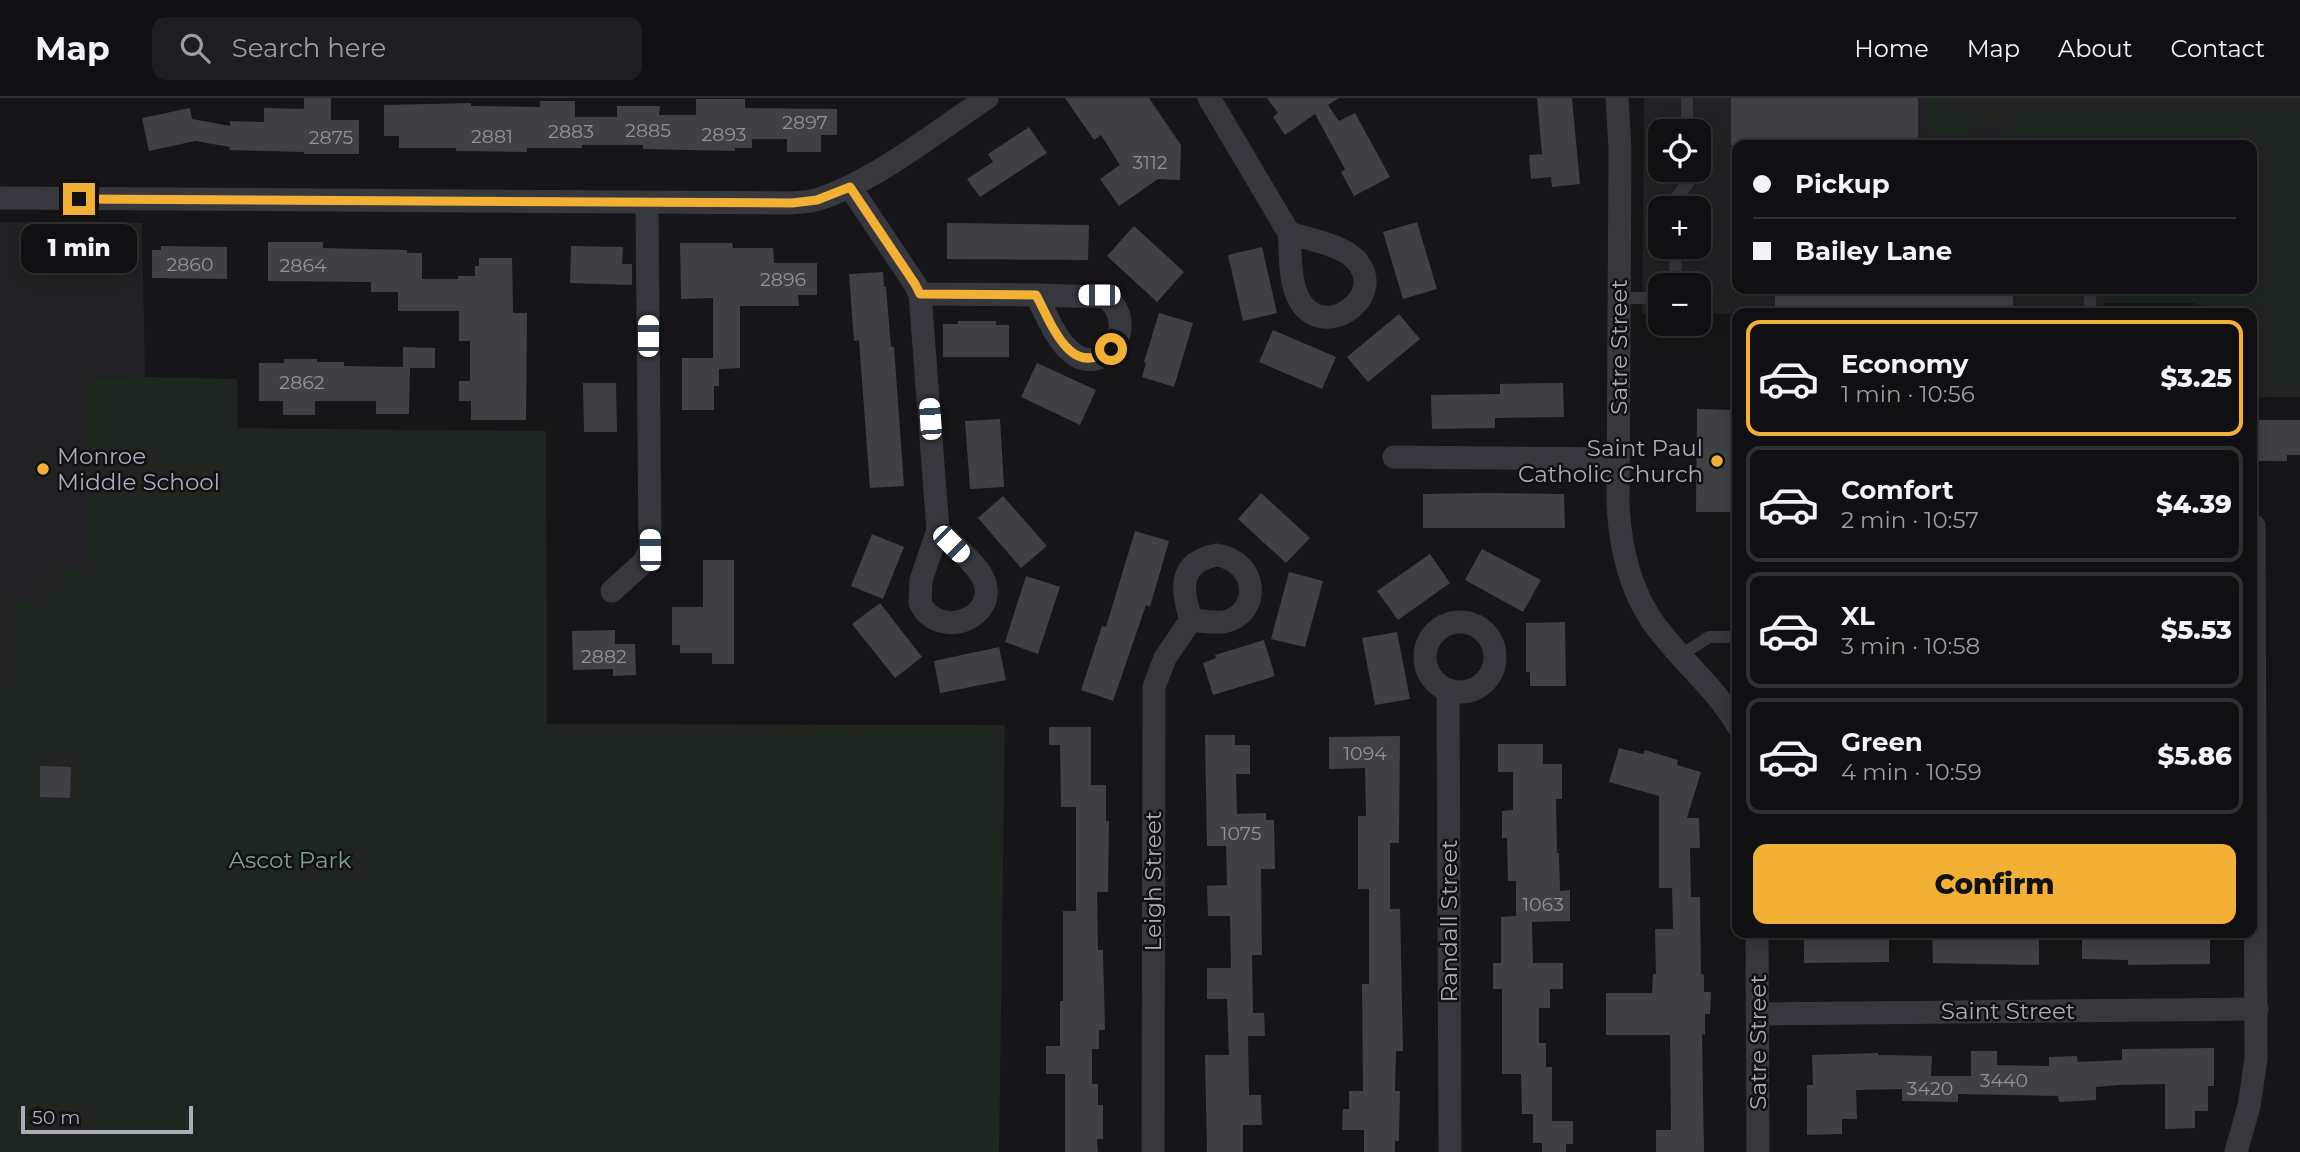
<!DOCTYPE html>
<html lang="en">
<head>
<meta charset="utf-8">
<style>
	body { margin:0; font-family:Montserrat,sans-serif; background:#1e1e20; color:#f1f3f6; height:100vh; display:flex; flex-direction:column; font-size:26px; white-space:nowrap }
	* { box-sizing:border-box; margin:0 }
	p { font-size:23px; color:#9c9d9f }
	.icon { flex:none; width:38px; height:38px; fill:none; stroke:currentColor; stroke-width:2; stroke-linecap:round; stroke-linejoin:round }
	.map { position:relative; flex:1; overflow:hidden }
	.panel { position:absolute; left:1732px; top:210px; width:525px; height:630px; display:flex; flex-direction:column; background:#101012; border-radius:14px; box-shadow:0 4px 18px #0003,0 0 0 2px #303032 }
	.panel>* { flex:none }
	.banner { position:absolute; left:1732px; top:42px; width:525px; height:154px; border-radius:14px; box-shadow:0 4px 18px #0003,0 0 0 2px #303032; display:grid; align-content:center; height:154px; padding:0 21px; background:#101012 }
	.controls { position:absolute; left:1648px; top:21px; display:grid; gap:14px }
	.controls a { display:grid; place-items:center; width:63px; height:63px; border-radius:14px; background:#101012; box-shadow:0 4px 18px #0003,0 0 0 2px #303032; font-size:35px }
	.scale { position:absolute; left:21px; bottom:18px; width:172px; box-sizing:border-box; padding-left:7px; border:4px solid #a8adb8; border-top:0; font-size:19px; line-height:24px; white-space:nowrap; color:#a8adb8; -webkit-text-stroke:5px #111113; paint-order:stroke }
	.end { position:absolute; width:32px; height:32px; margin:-16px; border:9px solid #f2b134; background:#111; box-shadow:0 0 0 4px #111 }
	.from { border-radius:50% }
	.bubble { position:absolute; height:49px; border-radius:14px; background:#101012; box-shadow:0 4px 18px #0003,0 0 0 2px #303032; font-size:23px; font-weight:800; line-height:49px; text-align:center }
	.car { position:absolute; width:21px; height:42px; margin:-21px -10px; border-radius:9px; box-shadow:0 0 5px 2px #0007; background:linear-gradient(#fff 24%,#345 0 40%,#fff 0 76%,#345 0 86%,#fff 0) }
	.banner b { display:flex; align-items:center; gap:24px; height:66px; font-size:26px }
	.banner b+b { border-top:2px solid #303032 }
	.banner i { width:18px; height:18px; background:#f1f3f6 }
	ul { padding:12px 0 0; list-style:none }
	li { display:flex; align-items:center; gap:21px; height:116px; margin:0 14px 10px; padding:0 7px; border:4px solid #303032; border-radius:14px }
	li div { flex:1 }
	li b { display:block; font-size:26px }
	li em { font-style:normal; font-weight:800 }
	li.active { border-color:#f2b134 }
	li>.icon { width:63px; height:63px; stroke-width:1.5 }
	.button { display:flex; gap:14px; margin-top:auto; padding:14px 21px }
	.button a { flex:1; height:80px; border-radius:14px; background:#f2b134; color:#111; font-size:28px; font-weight:800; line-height:80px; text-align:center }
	header { display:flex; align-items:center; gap:42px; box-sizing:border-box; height:98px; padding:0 35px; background:#101012; border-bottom:2px solid #303032 }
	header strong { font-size:33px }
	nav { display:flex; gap:38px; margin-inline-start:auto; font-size:24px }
	.search { width:490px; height:63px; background:#1e1e20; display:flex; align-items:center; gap:18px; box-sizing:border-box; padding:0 24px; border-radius:14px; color:#9c9d9f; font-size:26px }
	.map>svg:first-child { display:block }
	.built { fill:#222225; fill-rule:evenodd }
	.green { fill:#1e261f }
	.building { fill:#404145 }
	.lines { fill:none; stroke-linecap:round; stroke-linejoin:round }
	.service { stroke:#37383d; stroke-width:12 }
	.minor { stroke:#37383d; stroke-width:23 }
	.route { stroke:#f2b134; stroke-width:9 }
	.poi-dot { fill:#f2b134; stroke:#111113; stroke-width:2.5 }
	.labels { text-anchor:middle; stroke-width:5; stroke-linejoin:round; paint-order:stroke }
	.number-label { font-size:19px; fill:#8e929b }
	.street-label { font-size:23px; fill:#a8adb8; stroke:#111113 }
	.poi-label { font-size:23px; fill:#a8adb8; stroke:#111113; text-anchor:end }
	.park-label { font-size:23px; fill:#7fa381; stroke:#111113 }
</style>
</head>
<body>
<header>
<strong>Map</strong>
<div class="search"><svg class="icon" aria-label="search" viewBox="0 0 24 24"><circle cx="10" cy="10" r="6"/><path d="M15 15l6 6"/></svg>Search here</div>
<nav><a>Home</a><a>Map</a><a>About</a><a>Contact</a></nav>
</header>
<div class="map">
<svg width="2300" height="1054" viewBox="0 0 2300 1054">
	<rect width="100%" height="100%" fill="#161618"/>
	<g class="built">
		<path d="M 1644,0 L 2300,0 L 2300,299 L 2252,299 L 2252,215 L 2210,215 L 2203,208 L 2194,205 L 2103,205 L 2102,215 L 1699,216 L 1699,187 L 1661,187 L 1661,216 L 1642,216 ZM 1661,33 L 1699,33 L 1699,72 L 1661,72 ZM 1738,47 L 2252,47 L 2252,191 L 1738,191 ZM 1661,110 L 1699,110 L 1699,149 L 1661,149 Z"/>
		<path d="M 0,124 L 142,125 L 145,279 L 85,280 L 86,462 L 14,508 L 13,586 L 0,586 Z"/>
	</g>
	<g class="green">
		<path d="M 1928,0 L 2002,0 L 2001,25 L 1970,26 L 1969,47 L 1927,47 Z"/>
		<path d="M 2003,0 L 2300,0 L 2300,299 L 2252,299 L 2252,215 L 2210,215 L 2203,208 L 2194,205 L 2102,205 L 2102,191 L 2252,191 L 2252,47 L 2002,47 Z"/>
		<path d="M 145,279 L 237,281 L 238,330 L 546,333 L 547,626 L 1005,627 L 999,1054 L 0,1054 L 0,586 L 13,586 L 14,508 L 86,462 L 85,280 Z"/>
	</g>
	<g class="building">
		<path d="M 304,0 L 331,0 L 331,22 L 359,22 L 359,56 L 304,56 L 304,54 L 229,52 L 230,49 L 195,43 L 149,53 L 142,20 L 190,10 L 192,21 L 230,28 L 230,23 L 264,24 L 264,10 L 304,11 Z"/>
		<path d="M 1065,0 L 1149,0 L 1181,47 L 1180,82 L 1158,81 L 1119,108 L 1100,81 L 1120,67 L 1101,37 L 1094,42 Z"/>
		<path d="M 1267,0 L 1339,0 L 1328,7 L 1339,23 L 1355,15 L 1390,79 L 1354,98 L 1341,74 L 1345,71 L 1315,16 L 1285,37 L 1273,19 L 1278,15 Z"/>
		<path d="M 1537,0 L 1572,0 L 1580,86 L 1552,89 L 1551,79 L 1531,81 L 1529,57 L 1542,56 Z"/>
		<rect x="1731" y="0" width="187" height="47"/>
		<path d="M 696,1 L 745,1 L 745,10 L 837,11 L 837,37 L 821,37 L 821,54 L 787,54 L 787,41 L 752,41 L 752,50 L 735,50 L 735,53 L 643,51 L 643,47 L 582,47 L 582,50 L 527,50 L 527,54 L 456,53 L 456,50 L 399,50 L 399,38 L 384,38 L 384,7 L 471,5 L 471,8 L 540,9 L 540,3 L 575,3 L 575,19 L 617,19 L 617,8 L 660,8 L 659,17 L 696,17 Z"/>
		<path d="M 1029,29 L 1047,55 L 980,99 L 967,81 L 993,64 L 988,56 Z"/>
		<path d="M 1417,124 L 1437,191 L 1403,201 L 1383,134 Z"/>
		<path d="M 947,125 L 1089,127 L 1088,162 L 947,161 Z"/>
		<path d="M 1134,128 L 1184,174 L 1157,204 L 1107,158 Z"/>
		<path d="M 268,144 L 323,144 L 323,150 L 407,152 L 407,155 L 422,155 L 422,181 L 458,181 L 458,178 L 475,178 L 475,168 L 479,168 L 479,160 L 512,160 L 513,215 L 527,215 L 526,322 L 471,322 L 471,303 L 459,303 L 459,283 L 470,283 L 470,243 L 459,243 L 459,213 L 398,213 L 398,194 L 371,194 L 371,184 L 268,183 Z"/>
		<path d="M 680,145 L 732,145 L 733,150 L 773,150 L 774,165 L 817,165 L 817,197 L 798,197 L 799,208 L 740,208 L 740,270 L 719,271 L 719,288 L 714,288 L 714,312 L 682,312 L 682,260 L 713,260 L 713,200 L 681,201 Z"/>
		<path d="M 161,148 L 227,149 L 227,181 L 152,180 L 152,152 L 161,152 Z"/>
		<path d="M 571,148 L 623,149 L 622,166 L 632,166 L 632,187 L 570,185 Z"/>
		<path d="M 1262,149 L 1277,215 L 1243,223 L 1228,157 Z"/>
		<path d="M 883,174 L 884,189 L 886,189 L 891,249 L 894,249 L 904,388 L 870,390 L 859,242 L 854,243 L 849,176 Z"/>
		<path d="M 1775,191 L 2013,191 L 2013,211 L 2009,211 L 2009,215 L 1775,215 Z"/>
		<path d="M 1159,215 L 1193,225 L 1174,289 L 1142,279 L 1146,265 L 1144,264 Z"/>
		<path d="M 1399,216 L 1420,241 L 1368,284 L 1347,259 Z"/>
		<path d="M 958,223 L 996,223 L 996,227 L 1009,227 L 1009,259 L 943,259 L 943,226 L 958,226 Z"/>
		<path d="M 1273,232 L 1336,259 L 1322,291 L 1259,264 Z"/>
		<path d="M 403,249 L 435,250 L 435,270 L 410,270 L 409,316 L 376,316 L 376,303 L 315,303 L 315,317 L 283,317 L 283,303 L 259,303 L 259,265 L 284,265 L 284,261 L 317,261 L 317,264 L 344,264 L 344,268 L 403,269 Z"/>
		<path d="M 1037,265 L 1096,292 L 1080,327 L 1021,299 Z"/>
		<path d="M 583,285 L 616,285 L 617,334 L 584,334 Z"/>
		<path d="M 1563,285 L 1564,319 L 1495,320 L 1495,330 L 1432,331 L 1431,297 L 1500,296 L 1500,286 Z"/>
		<path d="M 1697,311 L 1738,312 L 1738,414 L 1696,414 Z"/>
		<path d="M 1000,321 L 1004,389 L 970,391 L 965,323 Z"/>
		<path d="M 2252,322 L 2300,322 L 2300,357 L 2287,357 L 2287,363 L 2259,363 L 2259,354 L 2252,355 Z"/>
		<path d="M 1261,395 L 1310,440 L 1286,465 L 1238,421 Z"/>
		<path d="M 1486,395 L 1564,396 L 1565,430 L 1423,430 L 1423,396 Z"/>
		<path d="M 1003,398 L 1047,448 L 1021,470 L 978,420 Z"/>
		<path d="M 1135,433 L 1169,443 L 1150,509 L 1146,507 L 1113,603 L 1081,592 L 1102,528 L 1106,529 Z"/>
		<path d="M 872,436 L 904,449 L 883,501 L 851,488 Z"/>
		<path d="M 1482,451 L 1541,482 L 1523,514 L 1465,482 Z"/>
		<path d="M 1430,456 L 1450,485 L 1398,522 L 1377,493 Z"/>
		<path d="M 703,462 L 734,462 L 734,566 L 712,566 L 712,555 L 680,555 L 680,547 L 672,547 L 672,509 L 703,509 Z"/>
		<path d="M 1289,474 L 1323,483 L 1305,549 L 1271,541 Z"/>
		<path d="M 1026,478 L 1060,489 L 1038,556 L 1005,544 Z"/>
		<path d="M 880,505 L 922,559 L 895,580 L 852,526 Z"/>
		<path d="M 1565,524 L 1566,588 L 1530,588 L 1530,574 L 1526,574 L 1526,525 Z"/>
		<path d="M 615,532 L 615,546 L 635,546 L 636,577 L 613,578 L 613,571 L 573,572 L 572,533 Z"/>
		<path d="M 1397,534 L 1410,601 L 1375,607 L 1362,540 Z"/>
		<path d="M 1264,542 L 1275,578 L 1213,597 L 1203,565 L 1216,560 L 1215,557 Z"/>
		<path d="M 999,549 L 1006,582 L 940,595 L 934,563 Z"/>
		<path d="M 1049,629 L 1091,629 L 1091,687 L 1106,687 L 1106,723 L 1109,723 L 1108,794 L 1097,794 L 1098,852 L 1103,852 L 1105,932 L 1099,932 L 1099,951 L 1092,951 L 1092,986 L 1098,986 L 1098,1007 L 1103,1007 L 1103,1041 L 1097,1041 L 1098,1054 L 1065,1054 L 1065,976 L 1046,976 L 1046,948 L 1060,948 L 1060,903 L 1063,903 L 1063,813 L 1076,813 L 1076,709 L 1061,709 L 1060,647 L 1049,647 Z"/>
		<path d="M 1205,637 L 1235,637 L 1235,647 L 1250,647 L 1250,676 L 1236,676 L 1237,716 L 1266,715 L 1266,722 L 1274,722 L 1275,771 L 1261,771 L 1262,857 L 1252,857 L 1253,915 L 1264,915 L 1265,938 L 1248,938 L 1249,997 L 1261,997 L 1262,1027 L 1243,1027 L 1243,1054 L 1207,1054 L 1205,957 L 1229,957 L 1227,901 L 1207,901 L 1207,870 L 1231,870 L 1230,818 L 1208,818 L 1207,788 L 1227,787 L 1226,748 L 1207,748 Z"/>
		<path d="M 1400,638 L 1399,745 L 1390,745 L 1390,811 L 1400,811 L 1403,953 L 1396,953 L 1395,993 L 1400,993 L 1399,1043 L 1395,1043 L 1395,1054 L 1364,1054 L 1364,1032 L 1342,1032 L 1343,1011 L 1349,1011 L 1349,993 L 1363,993 L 1362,886 L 1369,886 L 1369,791 L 1358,791 L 1358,718 L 1366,718 L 1365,670 L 1329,671 L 1329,639 Z"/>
		<path d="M 1498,646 L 1543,646 L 1543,666 L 1562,666 L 1562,701 L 1556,701 L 1557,755 L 1559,755 L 1560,793 L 1570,792 L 1570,823 L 1532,824 L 1533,865 L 1563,865 L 1563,891 L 1550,891 L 1550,910 L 1539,910 L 1539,945 L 1546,945 L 1546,969 L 1552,969 L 1552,1023 L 1573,1023 L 1573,1046 L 1566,1046 L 1566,1054 L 1542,1054 L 1542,1045 L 1533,1045 L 1533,1016 L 1522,1016 L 1521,976 L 1502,976 L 1502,891 L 1493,891 L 1493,865 L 1501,865 L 1501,819 L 1516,818 L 1516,783 L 1508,783 L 1507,740 L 1502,740 L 1502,713 L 1513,712 L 1513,674 L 1498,674 Z"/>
		<path d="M 1619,650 L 1643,656 L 1645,652 L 1678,662 L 1677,667 L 1701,674 L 1687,720 L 1699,720 L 1700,750 L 1690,750 L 1691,799 L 1700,799 L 1701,876 L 1704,877 L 1704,894 L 1711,894 L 1710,916 L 1705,916 L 1705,937 L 1702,936 L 1704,1054 L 1656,1054 L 1656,1032 L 1671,1032 L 1670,937 L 1606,937 L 1606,895 L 1652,895 L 1653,876 L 1656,876 L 1655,831 L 1673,831 L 1672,790 L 1659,790 L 1659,698 L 1609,684 Z"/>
		<path d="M 40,668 L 71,669 L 70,700 L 40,699 Z"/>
		<path d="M 1804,835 L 1889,835 L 1889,864 L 1804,865 Z"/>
		<path d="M 1932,835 L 2039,835 L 2039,867 L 1933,865 Z"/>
		<path d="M 2082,835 L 2210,835 L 2210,866 L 2128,867 L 2128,862 L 2082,861 Z"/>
		<path d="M 2214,950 L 2214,988 L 2208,988 L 2208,1013 L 2195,1013 L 2195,1030 L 2165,1031 L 2165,986 L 2118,987 L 2096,989 L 2096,1002 L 2059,1004 L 2058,998 L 1958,996 L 1958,1004 L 1902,1003 L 1902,991 L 1856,992 L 1857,1021 L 1842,1021 L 1842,1036 L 1807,1037 L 1807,987 L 1813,987 L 1812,957 L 1878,955 L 1878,957 L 1932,958 L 1931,978 L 1971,978 L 1971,953 L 1997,953 L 1997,967 L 2049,968 L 2049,959 L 2077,958 L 2078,964 L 2122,962 L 2122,951 Z"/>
	</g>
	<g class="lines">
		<g class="service">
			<path d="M 1687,0 L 1687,33"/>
			<path d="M 1676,110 L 1676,100 L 1688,85 L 1688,72"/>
			<path d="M 1675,187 L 1676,149"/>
			<path d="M 1620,200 L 1661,200"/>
			<path d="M 2090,215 L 2090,191"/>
			<path d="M 1681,557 L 1709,539 L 1738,539"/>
		</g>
		<g class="minor">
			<path d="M 1209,0 L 1289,135"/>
			<path d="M 1617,0 L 1620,51 L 1618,407 C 1620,445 1629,487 1650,520 C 1676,559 1714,587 1738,628"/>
			<path d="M 850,89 L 915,186 L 920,196 L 1036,197"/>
			<path d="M 0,100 L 792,105 C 801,104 811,104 819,101 C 875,83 937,33 987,0"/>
			<path d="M 1289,135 C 1308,141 1341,147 1355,161 C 1391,199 1320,247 1298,199 C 1289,181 1291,155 1289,135 Z"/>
			<path d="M 920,196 L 938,432"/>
			<path d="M 1036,197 L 1105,199 C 1142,226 1104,282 1071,254 C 1055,241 1046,215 1036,197 Z"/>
			<path d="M 1394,359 L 1618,361"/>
			<path d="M 938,432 C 951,445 976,465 983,480 C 1001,519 939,544 920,505 L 921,482 Z"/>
			<path d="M 1217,457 C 1260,464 1261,517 1223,524 C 1213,525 1201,523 1191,522 C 1181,491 1178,464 1217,457 Z"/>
			<path d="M 612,493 L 644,464 L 650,452 L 647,105"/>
			<circle cx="1460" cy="559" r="35"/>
			<path d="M 1448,593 L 1450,1054"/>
			<path d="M 1757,835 L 1758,1054"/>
			<path d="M 1758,916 L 2257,911"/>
			<path d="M 1153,1054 L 1154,589 L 1165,560 L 1191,522"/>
			<path d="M 2236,1054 L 2249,1008 L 2256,961 L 2254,428"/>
		</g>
	</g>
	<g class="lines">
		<path class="route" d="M 79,101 L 792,105 L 817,102 L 850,89 L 915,186 L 920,196 L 1036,197 C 1052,226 1070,282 1111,251"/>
	</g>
	<g class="poi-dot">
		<circle cx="1717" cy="363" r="7"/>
		<circle cx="43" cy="371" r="7"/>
	</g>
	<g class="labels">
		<g class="number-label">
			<text x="805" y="31">2897</text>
			<text x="648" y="39">2885</text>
			<text x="571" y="40">2883</text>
			<text x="724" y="43">2893</text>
			<text x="492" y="45">2881</text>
			<text x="331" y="46">2875</text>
			<text x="1150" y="71">3112</text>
			<text x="190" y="173">2860</text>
			<text x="303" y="174">2864</text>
			<text x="783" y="188">2896</text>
			<text x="302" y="291">2862</text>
			<text x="604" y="565">2882</text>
			<text x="1365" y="662">1094</text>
			<text x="1241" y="742">1075</text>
			<text x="1543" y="813">1063</text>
			<text x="2004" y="989">3440</text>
			<text x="1930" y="997">3420</text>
		</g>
		<g class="street-label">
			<text transform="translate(1619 249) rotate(-90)" y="8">Satre Street</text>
			<text transform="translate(1153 783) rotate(-90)" y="8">Leigh Street</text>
			<text transform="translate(1449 823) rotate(-90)" y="8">Randall Street</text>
			<text x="2008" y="921">Saint Street</text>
			<text transform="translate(1758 944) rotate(-90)" y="8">Satre Street</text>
		</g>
		<g class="poi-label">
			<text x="1703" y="358">Saint Paul<tspan x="1703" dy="26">Catholic Church</tspan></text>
			<text x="57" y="366" text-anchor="start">Monroe<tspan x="57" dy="26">Middle School</tspan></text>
		</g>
		<g class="park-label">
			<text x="290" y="770">Ascot Park</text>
		</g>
	</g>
</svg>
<div class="controls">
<a><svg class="icon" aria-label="locate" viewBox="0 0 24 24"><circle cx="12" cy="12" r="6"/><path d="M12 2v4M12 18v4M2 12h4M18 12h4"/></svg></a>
<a>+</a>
<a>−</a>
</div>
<div class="scale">50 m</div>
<i class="end from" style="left:1111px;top:251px"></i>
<i class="end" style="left:79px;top:101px"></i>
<div class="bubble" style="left:21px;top:126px;width:116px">1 min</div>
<i class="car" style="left:1099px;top:197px;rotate:270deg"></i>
<i class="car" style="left:648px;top:238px;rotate:0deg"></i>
<i class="car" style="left:930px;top:321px;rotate:356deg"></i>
<i class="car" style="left:951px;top:446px;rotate:135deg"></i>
<i class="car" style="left:650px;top:452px;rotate:359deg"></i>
<div class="banner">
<b><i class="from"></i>Pickup</b>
<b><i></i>Bailey Lane</b>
</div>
<section class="panel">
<ul>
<li class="active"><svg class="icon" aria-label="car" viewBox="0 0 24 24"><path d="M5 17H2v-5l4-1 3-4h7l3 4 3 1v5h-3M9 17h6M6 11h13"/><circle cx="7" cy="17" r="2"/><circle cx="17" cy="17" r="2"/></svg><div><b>Economy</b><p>1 min · 10:56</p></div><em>$3.25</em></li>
<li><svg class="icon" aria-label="car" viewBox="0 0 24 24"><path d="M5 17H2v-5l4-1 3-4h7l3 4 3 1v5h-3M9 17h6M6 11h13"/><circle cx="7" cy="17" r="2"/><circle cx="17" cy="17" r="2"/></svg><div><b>Comfort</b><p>2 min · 10:57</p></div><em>$4.39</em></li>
<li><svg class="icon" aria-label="car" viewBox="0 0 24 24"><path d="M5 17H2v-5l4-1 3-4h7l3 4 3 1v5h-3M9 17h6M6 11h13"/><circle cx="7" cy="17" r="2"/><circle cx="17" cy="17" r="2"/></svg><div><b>XL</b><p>3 min · 10:58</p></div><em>$5.53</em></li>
<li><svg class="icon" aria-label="car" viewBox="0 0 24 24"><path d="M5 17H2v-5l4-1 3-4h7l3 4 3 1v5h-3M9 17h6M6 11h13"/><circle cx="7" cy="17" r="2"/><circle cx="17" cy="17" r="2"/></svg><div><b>Green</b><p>4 min · 10:59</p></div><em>$5.86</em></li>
</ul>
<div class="button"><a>Confirm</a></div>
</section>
</div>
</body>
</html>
